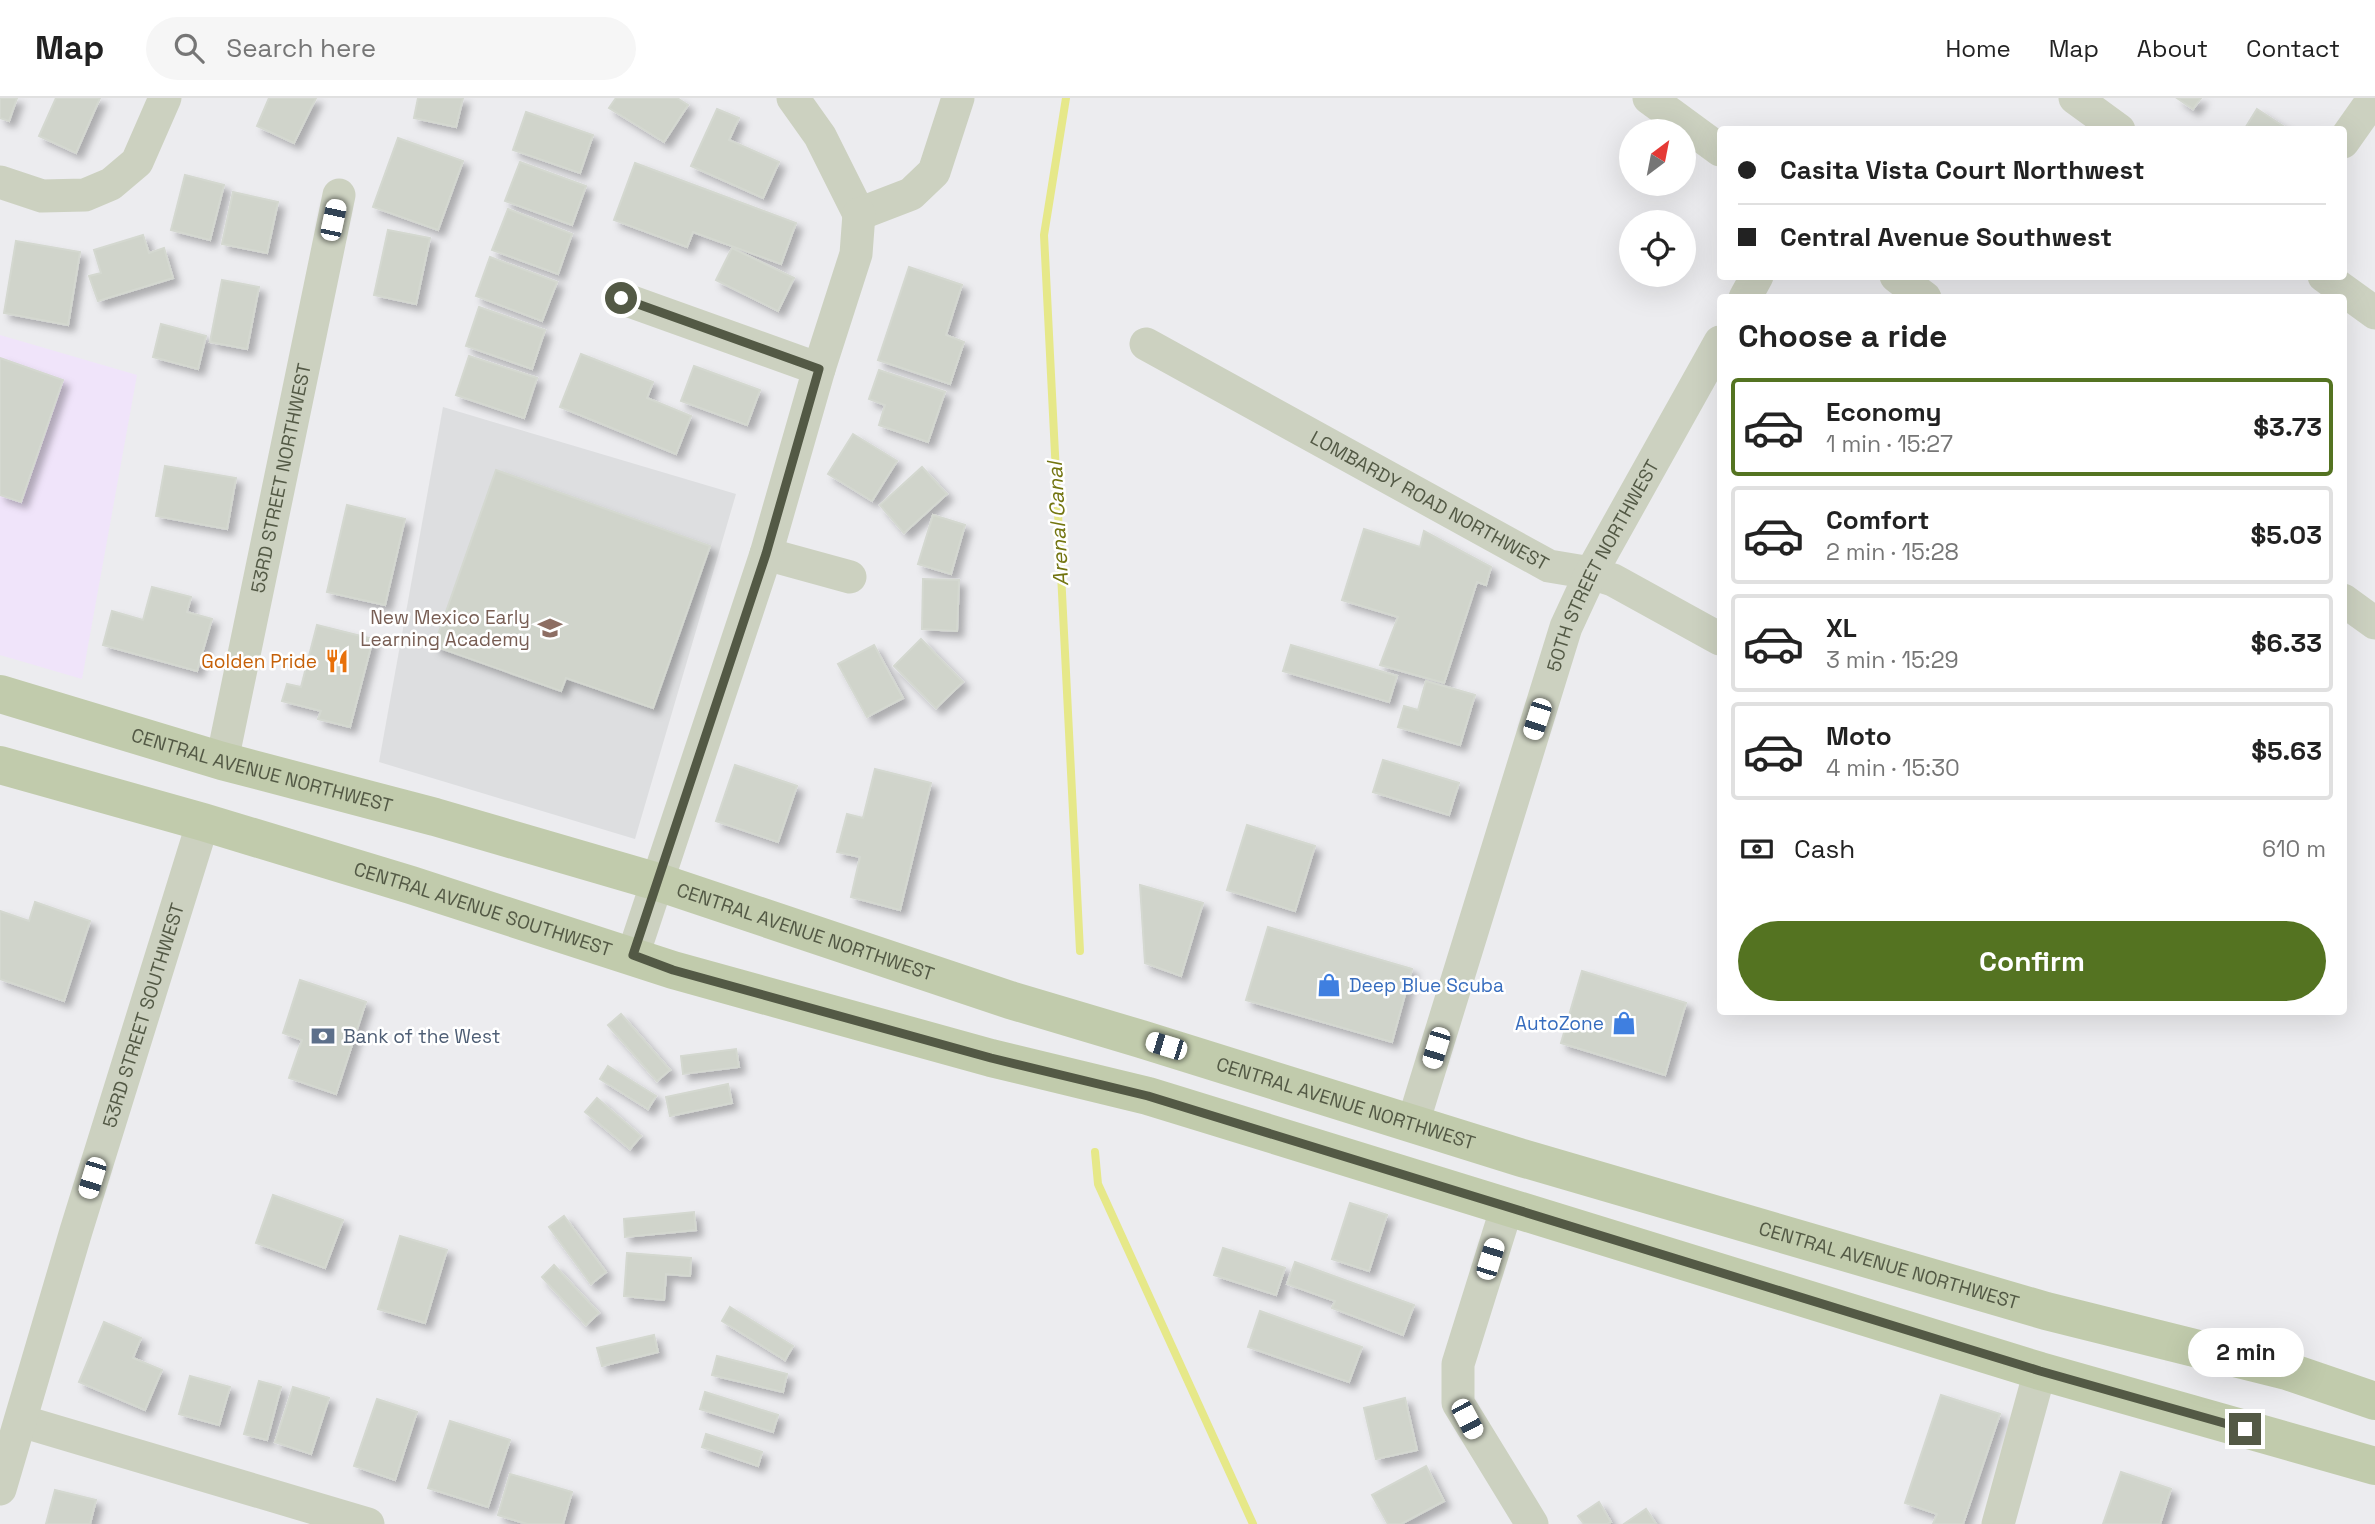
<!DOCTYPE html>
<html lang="en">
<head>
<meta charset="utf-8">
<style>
	body { margin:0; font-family:"Space Grotesk",sans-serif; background:#f6f6f6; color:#222; height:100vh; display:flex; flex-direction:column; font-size:26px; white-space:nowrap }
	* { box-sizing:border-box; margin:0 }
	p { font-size:23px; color:#767676 }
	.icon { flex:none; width:38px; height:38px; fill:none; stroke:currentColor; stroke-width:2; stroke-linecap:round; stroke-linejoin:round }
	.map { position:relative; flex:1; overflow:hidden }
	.drawer { position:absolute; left:1717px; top:196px; width:630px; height:721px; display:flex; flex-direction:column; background:#fff; border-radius:7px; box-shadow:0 7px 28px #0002 }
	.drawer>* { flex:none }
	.top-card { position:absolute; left:1717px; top:28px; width:630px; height:154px; border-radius:7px; box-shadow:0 7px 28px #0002; display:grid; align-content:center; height:154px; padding:0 21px; background:#fff }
	.needle { width:46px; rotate:32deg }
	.tools { position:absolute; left:1619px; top:21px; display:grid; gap:14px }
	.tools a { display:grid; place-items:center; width:77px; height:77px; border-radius:50%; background:#fff; box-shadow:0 7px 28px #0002; font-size:35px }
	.end { position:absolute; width:32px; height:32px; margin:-16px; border:9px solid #535945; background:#fff; box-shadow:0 0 0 4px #fff }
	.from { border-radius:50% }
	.bubble { position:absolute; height:49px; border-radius:24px; background:#fff; box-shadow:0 7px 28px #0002; font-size:23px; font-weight:800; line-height:49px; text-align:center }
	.car { position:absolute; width:21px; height:42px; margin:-21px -10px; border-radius:9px; box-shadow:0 0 5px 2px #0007; background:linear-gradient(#fff 24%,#345 0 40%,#fff 0 76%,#345 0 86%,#fff 0) }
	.top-card b { display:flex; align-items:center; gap:24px; height:66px; font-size:26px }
	.top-card b+b { border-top:2px solid #e0e0e0 }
	.top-card i { width:18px; height:18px; background:#222 }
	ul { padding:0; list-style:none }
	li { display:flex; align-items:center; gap:21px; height:98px; margin:0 14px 10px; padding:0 7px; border:4px solid #e0e0e0; border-radius:7px }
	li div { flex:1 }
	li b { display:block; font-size:26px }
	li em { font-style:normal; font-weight:800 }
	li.selected { border-color:#547321 }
	li>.icon { width:63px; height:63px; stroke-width:1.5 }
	h2 { padding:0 21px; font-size:32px; line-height:84px }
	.pay { display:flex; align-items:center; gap:18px; height:77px; padding:0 21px; font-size:26px }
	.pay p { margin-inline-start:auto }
	.cta { display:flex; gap:14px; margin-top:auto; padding:14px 21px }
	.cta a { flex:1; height:80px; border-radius:42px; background:#547321; color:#fff; font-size:28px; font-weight:800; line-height:80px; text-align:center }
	header { display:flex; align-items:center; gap:42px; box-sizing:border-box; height:98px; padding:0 35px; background:#fff; border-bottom:2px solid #e0e0e0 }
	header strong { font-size:33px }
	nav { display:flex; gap:38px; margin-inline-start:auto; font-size:24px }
	.search { width:490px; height:63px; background:#f6f6f6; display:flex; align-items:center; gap:18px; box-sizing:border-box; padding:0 24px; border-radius:38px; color:#767676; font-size:26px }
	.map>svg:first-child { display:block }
	.commercial { fill:#f0e4fa }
	.education { fill:#dddee0 }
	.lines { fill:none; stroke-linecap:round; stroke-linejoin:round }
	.stream { stroke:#e6e889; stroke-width:8 }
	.building { fill:#d0d4cb; stroke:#d4d8d0; stroke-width:2; filter:url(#shadow) }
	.minor { stroke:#ccd1c0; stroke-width:33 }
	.major { stroke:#c1cbac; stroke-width:38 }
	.route { stroke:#535945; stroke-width:9 }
	.labels { text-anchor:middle; stroke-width:5; stroke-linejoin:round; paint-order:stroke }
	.street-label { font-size:19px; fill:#535945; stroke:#fff }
	.education-label { font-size:19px; fill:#785e54; stroke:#fff; text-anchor:end }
	.food-label { font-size:19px; fill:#c56008; stroke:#fff; text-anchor:end }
	.shop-label { font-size:19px; fill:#366cbe; stroke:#fff; text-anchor:start }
	.service-label { font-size:19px; fill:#4e5e75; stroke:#fff; text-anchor:start }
	.water-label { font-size:21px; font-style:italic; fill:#737511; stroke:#fff }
</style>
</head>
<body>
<header>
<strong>Map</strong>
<div class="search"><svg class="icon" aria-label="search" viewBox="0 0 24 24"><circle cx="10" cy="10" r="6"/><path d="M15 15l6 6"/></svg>Search here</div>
<nav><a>Home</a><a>Map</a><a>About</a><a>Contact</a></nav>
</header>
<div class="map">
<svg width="2375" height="1426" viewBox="0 0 2375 1426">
	<defs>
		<filter id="shadow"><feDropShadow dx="6" dy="6" stdDeviation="3.5" flood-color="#0004"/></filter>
	</defs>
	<rect width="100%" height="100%" fill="#ececef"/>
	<path class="commercial" d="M 0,237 L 137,277 L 82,581 L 0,557 Z"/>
	<path class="education" d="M 443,309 L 736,396 L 635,741 L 379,664 Z"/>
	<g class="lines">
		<g class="stream">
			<path d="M 1066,0 L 1044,137 L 1080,853"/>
			<path d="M 1095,1054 L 1098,1086 L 1253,1426"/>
		</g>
	</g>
	<g class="building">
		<path d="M 0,0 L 17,0 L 9,23 L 0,20 Z"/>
		<path d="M 56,0 L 100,0 L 76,55 L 39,38 Z"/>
		<path d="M 269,0 L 316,0 L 294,45 L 257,28 Z"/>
		<path d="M 418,0 L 463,0 L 456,29 L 414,20 Z"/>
		<path d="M 616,0 L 677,0 L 688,7 L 664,44 L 609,10 Z"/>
		<path d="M 2177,0 L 2201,0 L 2193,11 Z"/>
		<path d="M 717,11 L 739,20 L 729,42 L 779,64 L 763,100 L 691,68 Z"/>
		<path d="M 2257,11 L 2289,32 L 2244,32 Z"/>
		<path d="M 526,14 L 593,37 L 580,75 L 513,52 Z"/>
		<path d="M 398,40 L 463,63 L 438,132 L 373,109 Z"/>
		<path d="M 520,64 L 586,88 L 572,127 L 505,103 Z"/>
		<path d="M 635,65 L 796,125 L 781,166 L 693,134 L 687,149 L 614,122 Z"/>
		<path d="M 185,77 L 224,87 L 210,142 L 171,132 Z"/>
		<path d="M 233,94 L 278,104 L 267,155 L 222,146 Z"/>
		<path d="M 508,111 L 572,136 L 558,176 L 492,152 Z"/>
		<path d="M 388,132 L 430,140 L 416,206 L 374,197 Z"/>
		<path d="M 143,137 L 149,155 L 164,150 L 173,180 L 98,203 L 89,178 L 101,175 L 94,152 Z"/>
		<path d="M 16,143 L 80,154 L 68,227 L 4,215 Z"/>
		<path d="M 732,150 L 794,180 L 778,213 L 716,182 Z"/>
		<path d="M 490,159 L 557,184 L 542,223 L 476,198 Z"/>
		<path d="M 909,169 L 962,187 L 946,237 L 964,244 L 950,286 L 878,262 Z"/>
		<path d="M 222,182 L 259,189 L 247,251 L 210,244 Z"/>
		<path d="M 479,209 L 545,232 L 532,271 L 466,248 Z"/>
		<path d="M 161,226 L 206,238 L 198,271 L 153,259 Z"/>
		<path d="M 581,256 L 653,284 L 647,300 L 691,318 L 676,356 L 560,309 Z"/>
		<path d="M 469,258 L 537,280 L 524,320 L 456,297 Z"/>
		<path d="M 0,260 L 63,282 L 21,404 L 0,397 Z"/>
		<path d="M 694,268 L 760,292 L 747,327 L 681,303 Z"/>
		<path d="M 879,272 L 945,294 L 928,344 L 879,327 L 885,307 L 869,301 Z"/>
		<path d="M 853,336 L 897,363 L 872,403 L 828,376 Z"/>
		<path d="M 165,368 L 236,380 L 227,431 L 156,418 Z"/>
		<path d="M 922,369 L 947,396 L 904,435 L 880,407 Z"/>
		<path d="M 496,372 L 710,448 L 653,610 L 566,580 L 561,593 L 434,548 Z"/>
		<path d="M 347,407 L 405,421 L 385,507 L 327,494 Z"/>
		<path d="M 933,417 L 965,427 L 951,476 L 918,466 Z"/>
		<path d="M 1364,431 L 1420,449 L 1424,433 L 1491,469 L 1486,487 L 1477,484 L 1444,585 L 1380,567 L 1398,519 L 1342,502 Z"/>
		<path d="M 923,481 L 959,482 L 957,533 L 922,531 Z"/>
		<path d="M 152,489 L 191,499 L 187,514 L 212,521 L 197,573 L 103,547 L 112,513 L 143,522 Z"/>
		<path d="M 317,527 L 373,541 L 350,629 L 318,621 L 321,613 L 282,603 L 287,586 L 301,589 Z"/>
		<path d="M 921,541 L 963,584 L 936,610 L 894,568 Z"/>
		<path d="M 874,547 L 903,600 L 867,619 L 838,566 Z"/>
		<path d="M 1291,547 L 1397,578 L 1389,604 L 1283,573 Z"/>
		<path d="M 1426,583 L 1475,597 L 1460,647 L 1398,629 L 1404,608 L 1418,612 Z"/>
		<path d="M 1383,662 L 1459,685 L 1449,717 L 1373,694 Z"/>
		<path d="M 735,667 L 797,688 L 778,744 L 716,723 Z"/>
		<path d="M 875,671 L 931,685 L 900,812 L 851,799 L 860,759 L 837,754 L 847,716 L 863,720 Z"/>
		<path d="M 1247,727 L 1315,748 L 1295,813 L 1227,792 Z"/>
		<path d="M 1140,787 L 1203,805 L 1181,878 L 1145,865 Z"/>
		<path d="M 35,804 L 90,823 L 64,903 L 0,881 L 0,813 L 29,823 Z"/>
		<path d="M 1268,829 L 1412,871 L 1392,944 L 1246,902 Z"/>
		<path d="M 1582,873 L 1686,905 L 1665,977 L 1561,945 Z"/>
		<path d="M 300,882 L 366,904 L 336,996 L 289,980 L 302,942 L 283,935 Z"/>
		<path d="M 621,916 L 670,972 L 657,983 L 608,927 Z"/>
		<path d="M 736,951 L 739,969 L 683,976 L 681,958 Z"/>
		<path d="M 608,968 L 656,998 L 648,1011 L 600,981 Z"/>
		<path d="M 728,986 L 732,1005 L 670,1018 L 666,999 Z"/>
		<path d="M 597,1000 L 641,1038 L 630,1051 L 585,1014 Z"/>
		<path d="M 273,1097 L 343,1122 L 325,1170 L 256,1145 Z"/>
		<path d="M 1350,1105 L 1387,1117 L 1369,1173 L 1332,1161 Z"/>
		<path d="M 694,1114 L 696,1132 L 625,1139 L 624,1121 Z"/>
		<path d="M 564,1118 L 606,1174 L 591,1186 L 549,1129 Z"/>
		<path d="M 400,1138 L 447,1152 L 425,1225 L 378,1211 Z"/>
		<path d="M 1223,1150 L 1285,1170 L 1276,1197 L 1214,1177 Z"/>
		<path d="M 627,1155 L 691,1160 L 690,1178 L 666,1176 L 664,1202 L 624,1198 Z"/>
		<path d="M 1295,1164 L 1414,1207 L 1403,1237 L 1332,1210 L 1335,1203 L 1287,1186 Z"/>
		<path d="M 554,1167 L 599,1215 L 586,1227 L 542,1179 Z"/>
		<path d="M 730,1209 L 793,1248 L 785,1262 L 722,1223 Z"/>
		<path d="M 1260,1213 L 1362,1249 L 1349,1284 L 1248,1249 Z"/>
		<path d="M 104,1224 L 141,1240 L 133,1260 L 162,1272 L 145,1312 L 79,1284 Z"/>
		<path d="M 654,1237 L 658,1254 L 602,1268 L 597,1250 Z"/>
		<path d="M 717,1258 L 787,1276 L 783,1294 L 712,1277 Z"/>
		<path d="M 190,1278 L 230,1289 L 219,1327 L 179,1316 Z"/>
		<path d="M 259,1283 L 281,1289 L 267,1342 L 244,1336 Z"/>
		<path d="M 293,1289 L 329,1300 L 311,1356 L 275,1344 Z"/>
		<path d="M 705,1294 L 778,1317 L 773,1334 L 700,1311 Z"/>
		<path d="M 1941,1297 L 2000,1316 L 1963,1426 L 1933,1426 L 1937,1416 L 1905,1405 Z"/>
		<path d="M 1405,1300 L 1417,1352 L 1376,1361 L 1364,1310 Z"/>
		<path d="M 377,1301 L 417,1314 L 395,1382 L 354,1368 Z"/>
		<path d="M 450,1323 L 510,1342 L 488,1409 L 428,1390 Z"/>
		<path d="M 706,1336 L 762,1354 L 758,1368 L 702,1349 Z"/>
		<path d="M 1426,1368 L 1444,1403 L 1401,1426 L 1388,1426 L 1372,1397 Z"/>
		<path d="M 2121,1374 L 2171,1391 L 2160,1426 L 2103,1426 Z"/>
		<path d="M 510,1376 L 572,1394 L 563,1426 L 527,1426 L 498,1417 Z"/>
		<path d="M 55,1392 L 96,1402 L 90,1426 L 46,1426 Z"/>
		<path d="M 1599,1404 L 1611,1424 L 1607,1426 L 1584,1426 L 1578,1418 Z"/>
		<path d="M 1646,1411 L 1656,1426 L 1624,1426 Z"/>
	</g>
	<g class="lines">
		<g class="minor">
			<path d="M 793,0 L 820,38 L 859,116"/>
			<path d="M 1649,0 L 1720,52"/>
			<path d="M 2075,0 L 2119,32"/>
			<path d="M 2343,44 L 2374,0"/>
			<path d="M 0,84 L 42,98 L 85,97 L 111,86 L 137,64 L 165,0"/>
			<path d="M 859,116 L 911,96 L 934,74 L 958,0"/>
			<path d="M 1896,178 L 1925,200"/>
			<path d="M 2324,178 L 2375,215"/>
			<path d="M 621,200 L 819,271"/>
			<path d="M 1745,200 L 1757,178"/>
			<path id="s1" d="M 1146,246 L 1549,468 L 1591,475 L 1613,482 L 1720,541"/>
			<path d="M 766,456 L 850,479"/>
			<path d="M 2343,502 L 2375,525"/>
			<path id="s2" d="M 222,663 L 339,97"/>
			<path d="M 633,857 L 766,456 L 819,271 L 856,156 L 859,116"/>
			<path id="s3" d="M 1413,1025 L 1566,529 L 1591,475 L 1720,244"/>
			<path d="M 1507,1109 L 1458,1266 L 1458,1305 L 1532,1426"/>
			<path d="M 21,1323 L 368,1426"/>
			<path id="s4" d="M 0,1391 L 76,1133 L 203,724"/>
			<path d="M 1998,1426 L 2040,1273"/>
		</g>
		<g class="major">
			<path id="s5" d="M 0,596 L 222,663 L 435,719 L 658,784 L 1010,902 L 1141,941 L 1522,1060 L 2046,1213 L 2287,1273 L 2375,1303"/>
			<path id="s6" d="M 0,667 L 203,724 L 411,787 L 673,872 L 991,960 L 1148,998 L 2040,1273 L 2375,1368"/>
		</g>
	</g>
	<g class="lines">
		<path class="route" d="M 621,200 L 819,271 L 766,456 L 633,857 L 673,872 L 991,960 L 1148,998 L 2040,1273 L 2245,1331"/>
	</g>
	<defs>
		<g id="school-bare" transform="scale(1.89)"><path d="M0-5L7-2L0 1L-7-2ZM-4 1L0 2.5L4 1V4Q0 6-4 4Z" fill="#8d6e63" stroke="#fff" stroke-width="2.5" paint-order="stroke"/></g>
		<g id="restaurant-bare" transform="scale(1.89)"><path d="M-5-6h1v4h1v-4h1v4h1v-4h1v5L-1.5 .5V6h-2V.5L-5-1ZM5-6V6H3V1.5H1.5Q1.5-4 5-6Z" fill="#e8710a" stroke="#fff" stroke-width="2.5" paint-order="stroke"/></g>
		<g id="shop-bare" transform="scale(1.89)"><path d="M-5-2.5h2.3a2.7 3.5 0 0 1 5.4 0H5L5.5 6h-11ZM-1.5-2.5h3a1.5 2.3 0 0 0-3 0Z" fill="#3f7fe0" stroke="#fff" stroke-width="2.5" paint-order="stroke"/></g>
		<g id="bank-bare" transform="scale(1.89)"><path d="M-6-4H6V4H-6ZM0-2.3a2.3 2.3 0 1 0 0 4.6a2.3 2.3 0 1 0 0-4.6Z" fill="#5c6f8a" stroke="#fff" stroke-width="2.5" paint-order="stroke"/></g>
	</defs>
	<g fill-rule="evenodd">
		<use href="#school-bare" x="550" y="530"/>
		<use href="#restaurant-bare" x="337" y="563"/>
		<use href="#shop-bare" x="1329" y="887"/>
		<use href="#shop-bare" x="1624" y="925"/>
		<use href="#bank-bare" x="323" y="938"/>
	</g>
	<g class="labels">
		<g class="street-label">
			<text dy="7" stroke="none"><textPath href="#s2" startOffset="289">53RD STREET NORTHWEST</textPath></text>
			<text dy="7" stroke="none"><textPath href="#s1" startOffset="324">LOMBARDY ROAD NORTHWEST</textPath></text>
			<text dy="7" stroke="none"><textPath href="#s3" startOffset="590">50TH STREET NORTHWEST</textPath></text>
			<text dy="7" stroke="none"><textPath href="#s5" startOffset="273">CENTRAL AVENUE NORTHWEST</textPath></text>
			<text dy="7" stroke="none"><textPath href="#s6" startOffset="504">CENTRAL AVENUE SOUTHWEST</textPath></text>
			<text dy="7" stroke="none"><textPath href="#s5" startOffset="840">CENTRAL AVENUE NORTHWEST</textPath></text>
			<text dy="7" stroke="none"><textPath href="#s4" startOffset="495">53RD STREET SOUTHWEST</textPath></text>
			<text dy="7" stroke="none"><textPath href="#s5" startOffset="1407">CENTRAL AVENUE NORTHWEST</textPath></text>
			<text dy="7" stroke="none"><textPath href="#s5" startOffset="1974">CENTRAL AVENUE NORTHWEST</textPath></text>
		</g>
		<g class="education-label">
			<text x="530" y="526">New Mexico Early<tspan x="530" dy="22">Learning Academy</tspan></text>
		</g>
		<g class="food-label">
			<text x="317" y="570">Golden Pride</text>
		</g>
		<g class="shop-label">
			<text x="1349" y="894">Deep Blue Scuba</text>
			<text x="1604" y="932" text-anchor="end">AutoZone</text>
		</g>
		<g class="service-label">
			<text x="343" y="945">Bank of the West</text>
		</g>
		<g class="water-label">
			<text transform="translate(1058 426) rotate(-93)" y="7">Arenal Canal</text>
		</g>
	</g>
</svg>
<div class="tools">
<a><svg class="needle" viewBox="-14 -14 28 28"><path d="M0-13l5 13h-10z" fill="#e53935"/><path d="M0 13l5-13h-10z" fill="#767676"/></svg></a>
<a><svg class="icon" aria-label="locate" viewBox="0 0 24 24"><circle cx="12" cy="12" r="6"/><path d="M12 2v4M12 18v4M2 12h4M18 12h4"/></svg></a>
</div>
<i class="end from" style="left:621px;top:200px"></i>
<i class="end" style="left:2245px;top:1331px"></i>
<div class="bubble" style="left:2188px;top:1230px;width:116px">2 min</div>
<i class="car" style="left:333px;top:122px;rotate:12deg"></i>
<i class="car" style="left:1537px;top:621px;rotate:198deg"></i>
<i class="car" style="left:1166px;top:948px;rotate:287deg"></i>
<i class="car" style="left:1436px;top:950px;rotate:197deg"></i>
<i class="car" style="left:92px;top:1080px;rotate:197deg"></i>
<i class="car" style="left:1490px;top:1161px;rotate:17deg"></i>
<i class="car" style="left:1467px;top:1321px;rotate:152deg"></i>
<div class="top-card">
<b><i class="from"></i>Casita Vista Court Northwest</b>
<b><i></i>Central Avenue Southwest</b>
</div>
<section class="drawer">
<h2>Choose a ride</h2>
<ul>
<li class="selected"><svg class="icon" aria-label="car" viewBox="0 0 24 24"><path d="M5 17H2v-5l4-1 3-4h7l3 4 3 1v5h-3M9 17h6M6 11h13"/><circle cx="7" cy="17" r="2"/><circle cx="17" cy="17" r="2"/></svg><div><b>Economy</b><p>1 min · 15:27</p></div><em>$3.73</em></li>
<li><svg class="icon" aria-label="car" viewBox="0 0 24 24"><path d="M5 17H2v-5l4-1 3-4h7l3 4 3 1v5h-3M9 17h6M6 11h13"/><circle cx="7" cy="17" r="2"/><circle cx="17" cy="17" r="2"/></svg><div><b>Comfort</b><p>2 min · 15:28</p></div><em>$5.03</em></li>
<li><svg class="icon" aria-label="car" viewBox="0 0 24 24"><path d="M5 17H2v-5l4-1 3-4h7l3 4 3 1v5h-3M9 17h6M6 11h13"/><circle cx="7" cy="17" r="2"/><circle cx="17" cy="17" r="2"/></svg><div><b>XL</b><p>3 min · 15:29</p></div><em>$6.33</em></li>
<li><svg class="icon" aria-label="car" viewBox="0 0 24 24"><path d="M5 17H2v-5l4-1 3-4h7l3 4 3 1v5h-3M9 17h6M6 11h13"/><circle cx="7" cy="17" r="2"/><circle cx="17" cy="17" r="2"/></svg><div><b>Moto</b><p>4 min · 15:30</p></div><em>$5.63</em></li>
</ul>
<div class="pay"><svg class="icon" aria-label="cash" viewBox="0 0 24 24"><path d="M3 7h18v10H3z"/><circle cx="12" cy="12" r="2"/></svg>Cash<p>610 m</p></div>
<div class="cta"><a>Confirm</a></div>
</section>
</div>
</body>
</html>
